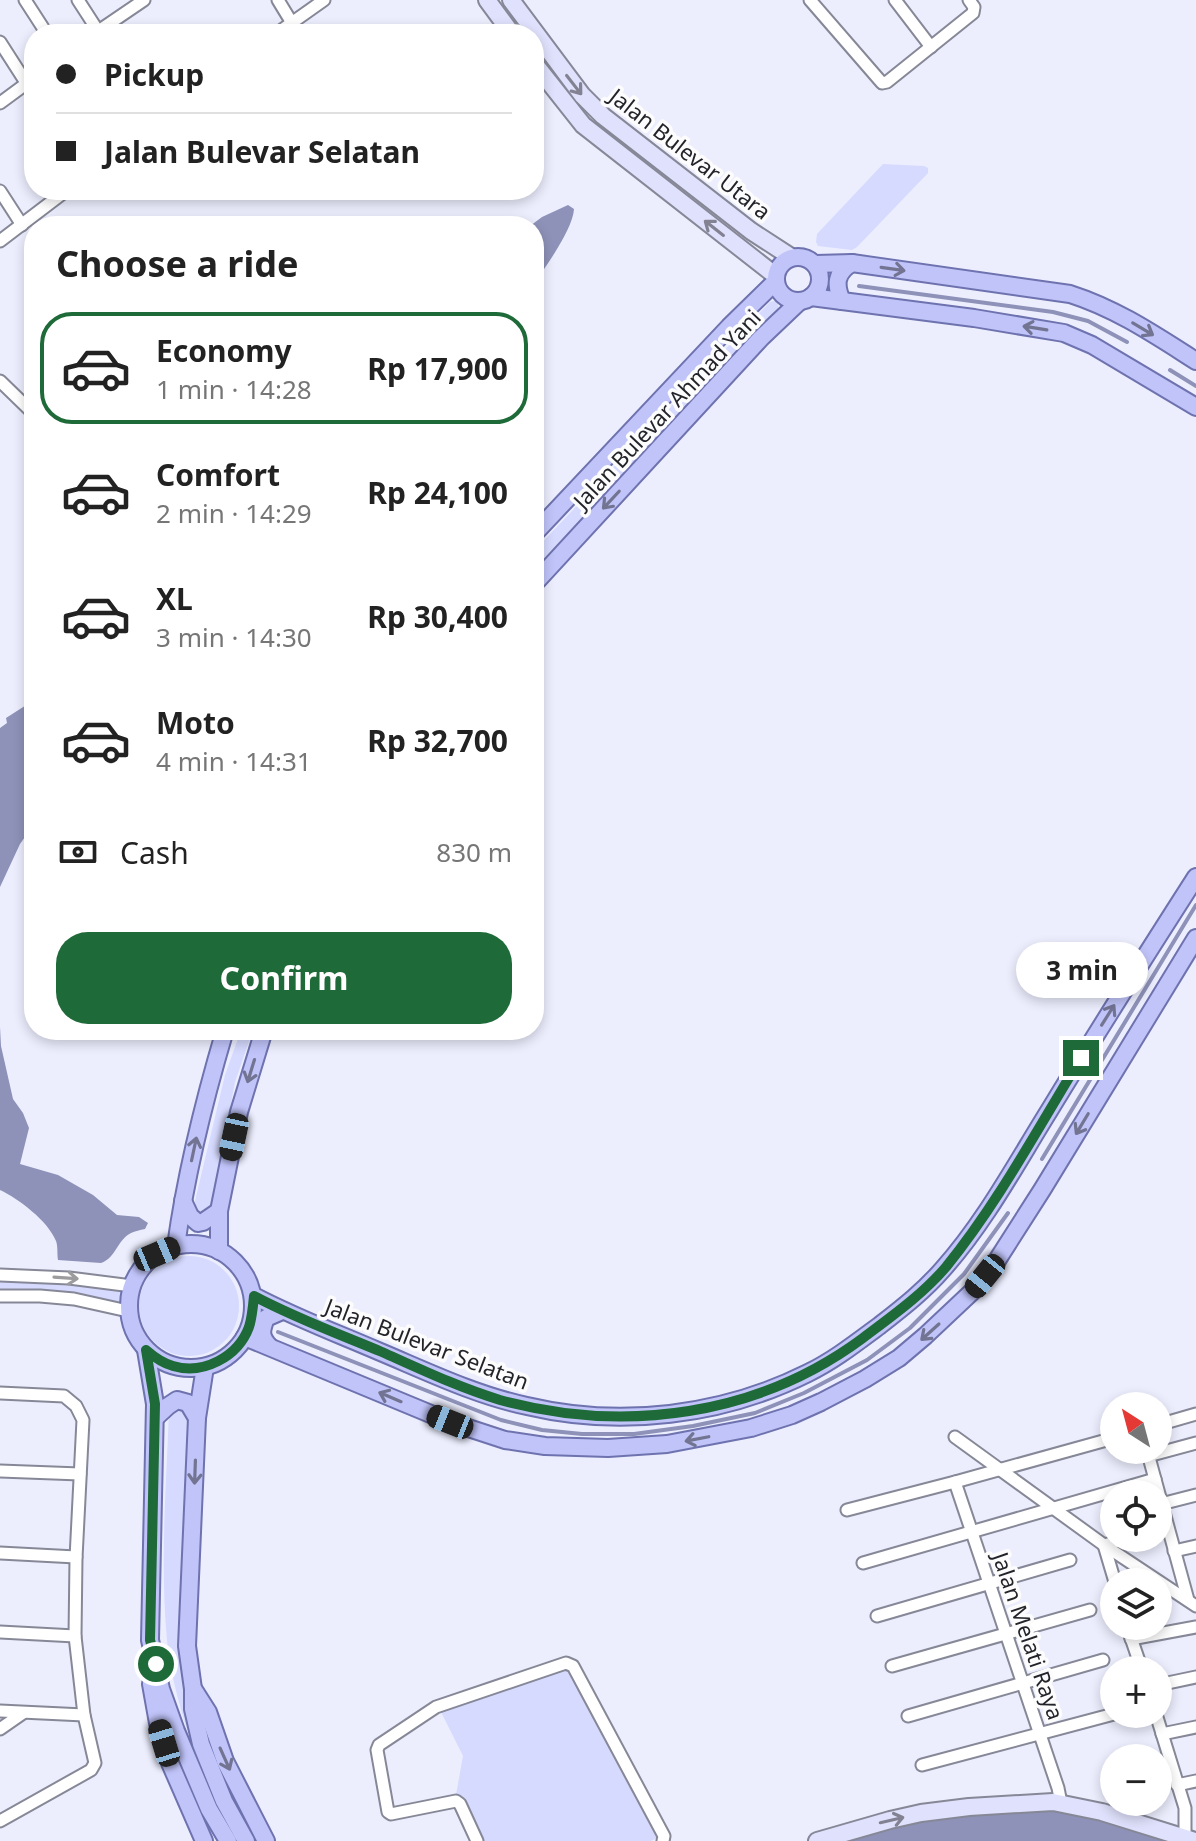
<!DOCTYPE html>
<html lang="en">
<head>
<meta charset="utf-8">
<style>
	body { margin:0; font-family:"Noto Sans",sans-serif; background:#f6f6f6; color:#222; height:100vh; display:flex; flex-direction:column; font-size:30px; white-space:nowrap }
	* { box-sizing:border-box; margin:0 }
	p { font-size:26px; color:#767676 }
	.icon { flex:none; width:44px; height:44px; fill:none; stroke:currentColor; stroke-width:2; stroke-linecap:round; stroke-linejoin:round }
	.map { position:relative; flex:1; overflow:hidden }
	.drawer { position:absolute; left:24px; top:216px; width:520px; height:824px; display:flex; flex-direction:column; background:#fff; border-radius:32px; box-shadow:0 4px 12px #0003 }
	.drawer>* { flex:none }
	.guide { position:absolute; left:24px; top:24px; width:520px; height:176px; border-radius:32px; box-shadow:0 4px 12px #0003; display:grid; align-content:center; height:176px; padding:0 32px; background:#fff }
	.needle { width:52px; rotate:324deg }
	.fabs { position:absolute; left:1100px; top:1392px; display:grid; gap:16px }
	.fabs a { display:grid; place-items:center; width:72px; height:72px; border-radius:50%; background:#fff; box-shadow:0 4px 12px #0003; font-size:40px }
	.end { position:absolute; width:36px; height:36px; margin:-18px; border:10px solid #1e6a39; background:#fff; box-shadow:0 0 0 4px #fff }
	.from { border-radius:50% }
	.bubble { position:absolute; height:56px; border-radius:28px; background:#fff; box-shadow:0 4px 12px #0003; font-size:26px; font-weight:700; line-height:56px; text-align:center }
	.car { position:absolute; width:24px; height:48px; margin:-24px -12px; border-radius:10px; box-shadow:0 0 6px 2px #0007; background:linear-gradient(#222 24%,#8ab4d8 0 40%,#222 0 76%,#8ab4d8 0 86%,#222 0) }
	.guide b { display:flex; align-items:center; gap:28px; height:76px; font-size:30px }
	.guide b+b { border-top:2px solid #e0e0e0 }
	.guide i { width:20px; height:20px; background:#222 }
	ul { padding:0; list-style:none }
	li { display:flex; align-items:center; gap:24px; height:112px; margin:0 16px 12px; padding:0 16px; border:4px solid transparent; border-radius:32px }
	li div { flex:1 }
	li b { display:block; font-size:30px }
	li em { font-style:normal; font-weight:700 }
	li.current { border-color:#1e6a39 }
	li>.icon { width:72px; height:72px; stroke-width:1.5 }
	h2 { padding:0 32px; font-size:36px; line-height:96px }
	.pay { display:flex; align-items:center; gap:20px; height:88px; padding:0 32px; font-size:30px }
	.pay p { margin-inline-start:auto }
	.button { display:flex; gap:16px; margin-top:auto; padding:16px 32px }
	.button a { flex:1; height:92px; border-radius:32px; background:#1e6a39; color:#fff; font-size:32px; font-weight:700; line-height:92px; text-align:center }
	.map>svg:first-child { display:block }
	.green { fill:#d6dafe }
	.water { fill:#8e92b8 }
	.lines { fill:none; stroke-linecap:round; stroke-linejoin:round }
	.stream { stroke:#8e92b8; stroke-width:4 }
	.street-casing { stroke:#868897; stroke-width:15 }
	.secondary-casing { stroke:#868897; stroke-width:20 }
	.primary-casing { stroke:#6e72ae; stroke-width:20 }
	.street { stroke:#fff; stroke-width:11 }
	.secondary { stroke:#e0e1fc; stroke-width:16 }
	.primary { stroke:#c0c4f9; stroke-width:16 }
	.oneway { stroke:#828293 }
	.oneway2 { stroke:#727492 }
	.oneway3 { stroke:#9c9c9f }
	.route { stroke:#1e6a39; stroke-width:10 }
	.labels { text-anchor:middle; stroke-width:7; stroke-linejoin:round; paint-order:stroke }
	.street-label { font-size:22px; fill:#23242a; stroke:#fcfcfc }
</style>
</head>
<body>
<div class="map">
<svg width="1196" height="1841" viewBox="0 0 1196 1841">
	<rect width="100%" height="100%" fill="#eceefe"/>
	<g class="green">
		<path d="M 883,164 L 924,166 L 928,168 L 928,173 L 857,247 L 852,250 L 818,246 L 816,242 L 817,234 Z"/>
		<path d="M 774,301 L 778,303 L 779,311 L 534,569 L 534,551 L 770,302 Z"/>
		<path d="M 241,1030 L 253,1030 L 235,1082 L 211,1210 L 205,1215 L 196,1213 L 195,1201 L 225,1075 Z"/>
		<circle cx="189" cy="1306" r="50"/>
		<path d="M 0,1275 L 132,1286 L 128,1311 L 74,1299 L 0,1296 Z"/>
		<path d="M 180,1405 L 189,1415 L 179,1658 L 191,1727 L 187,1730 C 178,1700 170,1671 167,1640 C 160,1565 166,1488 169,1412 Z"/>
		<path d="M 569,1665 L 657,1838 L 651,1841 L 479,1841 L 456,1795 L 463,1756 L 439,1708 Z"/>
	</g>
	<g class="water">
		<path d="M 568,205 L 574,209 C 573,229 546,266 534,284 L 534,226 L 530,226 L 542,217 Z"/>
		<path d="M 34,693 L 34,797 L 28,806 L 26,819 L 32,827 L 20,844 L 0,887 L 0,728 L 7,723 L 6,718 L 31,702 L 31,695 Z"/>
		<path d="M 0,1027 L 1,1046 L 13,1099 L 23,1113 L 29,1128 L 20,1164 L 58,1175 L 93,1195 L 117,1215 L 139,1217 L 148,1223 L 145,1229 C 140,1230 135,1231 131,1233 C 117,1240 116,1258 101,1263 L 58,1260 C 57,1254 58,1246 56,1241 C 48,1221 19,1199 0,1190 Z"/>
		<path d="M 1053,1802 L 1195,1841 L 817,1841 L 890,1820 Z"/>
	</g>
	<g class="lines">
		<g class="stream">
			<path d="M 859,286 L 1053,312 L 1088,321 L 1127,342"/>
			<path d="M 1170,370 L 1196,386"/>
			<path d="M 1042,1159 L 1196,905"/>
			<path d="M 278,1332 L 501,1420 L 542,1430 L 582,1434 L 634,1434 L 693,1426 L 755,1413 L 804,1393 L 867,1360 L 910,1328 L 964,1274 L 1008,1213"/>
		</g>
		<g class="street-casing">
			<g id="street">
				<path d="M 25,0 L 47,34"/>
				<path d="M 78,0 L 100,34"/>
				<path d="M 278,0 L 292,23"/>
				<path d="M 810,0 L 882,83 L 887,82 L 973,13 L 974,7 L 969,0"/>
				<path d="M 895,0 L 931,47"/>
				<path d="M 94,34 L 144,0"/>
				<path d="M 276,34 L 324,0"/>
				<path d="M 0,42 L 34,95"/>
				<path d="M 0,103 L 34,78"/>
				<path d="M 0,191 L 22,225"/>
				<path d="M 0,241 L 67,190"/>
				<path d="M 0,381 L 34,414"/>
				<path d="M 0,1275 L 69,1278 L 132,1286"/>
				<path d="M 0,1296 L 40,1296 L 74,1299 L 128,1311"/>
				<path d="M 0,1393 L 64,1396 L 76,1406 L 83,1420 L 76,1558 L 75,1636 L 84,1715 L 95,1763 L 91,1770 L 0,1821"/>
				<path d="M 1158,1425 L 1196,1414"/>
				<path d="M 955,1437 L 1104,1545 L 1196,1606"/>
				<path d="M 1147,1450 L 1188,1600"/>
				<path d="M 1148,1456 L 1196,1443"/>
				<path d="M 0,1471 L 80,1474"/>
				<path d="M 955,1482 L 1058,1788 L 1061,1803"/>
				<path d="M 1161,1504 L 1196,1495"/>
				<path d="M 847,1510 L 955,1482 L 1114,1438"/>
				<path d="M 1174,1551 L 1196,1546"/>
				<path d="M 0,1553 L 76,1557"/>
				<path d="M 863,1563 L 1155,1479"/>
				<path d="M 1115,1582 L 1104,1545 L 1129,1538"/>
				<path d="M 877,1616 L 1070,1560"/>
				<path d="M 1127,1626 L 1142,1670"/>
				<path d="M 0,1632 L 75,1636"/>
				<path d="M 1131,1639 L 1196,1627"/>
				<path d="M 892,1666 L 1090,1610"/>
				<path d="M 1158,1685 L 1196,1677"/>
				<path d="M 0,1711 L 84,1715"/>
				<path d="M 1156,1714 L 1185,1808 L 1185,1838"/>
				<path d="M 908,1716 L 1103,1660"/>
				<path d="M 0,1729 L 23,1713"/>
				<path d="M 1162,1734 L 1196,1727"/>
				<path d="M 922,1765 L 1114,1714"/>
				<path d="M 1177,1785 L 1196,1781"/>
				<path d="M 477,1841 L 460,1804 L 456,1801 L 391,1814 L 388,1812 L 377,1750 L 379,1745 L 436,1707 L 566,1663 L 573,1666 L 664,1836 L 663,1841"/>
			</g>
		</g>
		<g class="secondary-casing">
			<g id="secondary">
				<path d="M 487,0 L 512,34"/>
				<path d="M 511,0 L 582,95 L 603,116 L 751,231 L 791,257"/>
				<path d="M 534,63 L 583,125 L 776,276"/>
				<path d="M 817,1841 L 890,1820 L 921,1813 L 969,1807 L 1053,1802 L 1102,1812 L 1195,1841"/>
			</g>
		</g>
		<g class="primary-casing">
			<g id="primary">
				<circle cx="798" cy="279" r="22"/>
				<path d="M 816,264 L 852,263 L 1070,294 C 1117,309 1155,335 1196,361"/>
				<path d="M 811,297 L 974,318 L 1064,333 L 1092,345 L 1196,407"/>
				<path d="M 842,301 C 835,285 835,273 852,263"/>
				<path d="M 534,534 L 729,327 L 776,281"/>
				<path d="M 534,584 L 761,338 L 800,301"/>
				<path d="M 183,1201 L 190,1216 L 198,1223 L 203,1222 L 219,1211"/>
				<circle cx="191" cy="1306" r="62"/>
				<path d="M 176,1246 C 186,1173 204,1101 225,1030"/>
				<path d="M 219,1251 L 219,1211 L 239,1112 L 264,1030"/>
				<path d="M 254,1296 C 294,1317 336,1333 378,1351 C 426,1371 475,1395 527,1406 C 620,1428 722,1416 808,1373 C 833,1361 856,1343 879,1326 C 902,1308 924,1291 943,1269 C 985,1222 1016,1164 1049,1111 C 1097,1032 1146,955 1196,877"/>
				<path d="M 245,1337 L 450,1422 L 505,1440 L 545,1446 L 608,1448 L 667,1444 L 751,1428 L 792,1415 L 821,1402 L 865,1379 L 899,1358 L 925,1336 L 975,1289 L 996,1262 L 1042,1190 L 1196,938"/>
				<path d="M 269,1346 C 260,1336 261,1331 266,1318 L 282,1311"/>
				<path d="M 146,1350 L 155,1404 L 150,1640 L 161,1689 L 176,1731 L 209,1809 L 228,1841"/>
				<path d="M 205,1367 L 197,1418 L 187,1646 L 193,1689 L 193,1709 L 201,1744 L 224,1801 L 246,1841"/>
				<path d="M 155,1418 L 168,1406 L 177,1400 L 188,1403 L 197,1418"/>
				<path d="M 151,1684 L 158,1723 L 170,1763 L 204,1841"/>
				<path d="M 194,1690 L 208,1712 L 225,1761 L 266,1841"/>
			</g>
		</g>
		<use href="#street" class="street"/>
		<use href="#secondary" class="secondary"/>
		<use href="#primary" class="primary"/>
	</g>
	<defs><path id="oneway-shaft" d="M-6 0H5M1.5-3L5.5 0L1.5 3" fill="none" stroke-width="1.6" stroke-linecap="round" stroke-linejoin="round" transform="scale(2)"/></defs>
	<g class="oneway">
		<use href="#oneway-shaft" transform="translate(574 85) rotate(52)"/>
		<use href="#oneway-shaft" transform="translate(714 228) rotate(-142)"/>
		<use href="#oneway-shaft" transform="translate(892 1820) rotate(-13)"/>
	</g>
	<g class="oneway2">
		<use href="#oneway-shaft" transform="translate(893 269) rotate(8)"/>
		<use href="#oneway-shaft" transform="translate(1035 328) rotate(-171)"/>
		<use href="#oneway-shaft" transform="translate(1143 329) rotate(31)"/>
		<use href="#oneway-shaft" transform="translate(611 500) rotate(133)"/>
		<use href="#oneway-shaft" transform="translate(1108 1015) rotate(-58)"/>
		<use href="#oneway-shaft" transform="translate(251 1071) rotate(107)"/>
		<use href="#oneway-shaft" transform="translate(1082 1124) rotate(121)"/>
		<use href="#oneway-shaft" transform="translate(194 1149) rotate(-78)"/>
		<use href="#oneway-shaft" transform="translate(930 1332) rotate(138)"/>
		<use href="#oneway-shaft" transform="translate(390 1397) rotate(-157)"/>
		<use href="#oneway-shaft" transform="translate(697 1439) rotate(169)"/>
		<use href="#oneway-shaft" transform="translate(195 1472) rotate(92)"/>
		<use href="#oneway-shaft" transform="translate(225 1759) rotate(66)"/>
	</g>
	<use class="oneway3" href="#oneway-shaft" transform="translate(66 1278) rotate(4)"/>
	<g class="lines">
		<path class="route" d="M 156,1664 L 150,1640 L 155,1404 L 146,1350 C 154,1357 162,1363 173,1366 C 203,1375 238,1357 249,1327 C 252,1318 253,1307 254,1296 C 295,1318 339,1334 382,1352 C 420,1369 460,1388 500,1400 C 625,1434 758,1416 863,1338 C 892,1316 922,1295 946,1267 C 998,1203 1038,1128 1081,1058"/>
	</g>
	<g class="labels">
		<g class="street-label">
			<text transform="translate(690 154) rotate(38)" y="8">Jalan Bulevar Utara</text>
			<text transform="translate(667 409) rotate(-47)" y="8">Jalan Bulevar Ahmad Yani</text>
			<text transform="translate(427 1344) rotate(21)" y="8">Jalan Bulevar Selatan</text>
			<text transform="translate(1028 1636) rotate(71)" y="8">Jalan Melati Raya</text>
		</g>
	</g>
</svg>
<div class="fabs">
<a><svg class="needle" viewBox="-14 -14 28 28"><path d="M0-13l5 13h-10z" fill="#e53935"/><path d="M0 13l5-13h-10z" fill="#767676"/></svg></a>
<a><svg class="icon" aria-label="locate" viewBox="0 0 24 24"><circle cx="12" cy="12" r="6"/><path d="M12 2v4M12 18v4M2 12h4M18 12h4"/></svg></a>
<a><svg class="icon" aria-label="layers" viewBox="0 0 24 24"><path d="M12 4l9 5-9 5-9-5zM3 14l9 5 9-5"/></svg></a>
<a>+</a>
<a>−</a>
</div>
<i class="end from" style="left:156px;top:1664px"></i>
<i class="end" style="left:1081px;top:1058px"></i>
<div class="bubble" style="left:1016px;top:942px;width:132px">3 min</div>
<i class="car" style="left:234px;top:1137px;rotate:192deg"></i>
<i class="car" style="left:157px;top:1254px;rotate:67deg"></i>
<i class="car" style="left:985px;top:1276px;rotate:219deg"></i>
<i class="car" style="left:450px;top:1422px;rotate:292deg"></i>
<i class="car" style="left:164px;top:1743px;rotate:343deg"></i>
<div class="guide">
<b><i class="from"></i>Pickup</b>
<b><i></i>Jalan Bulevar Selatan</b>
</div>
<section class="drawer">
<h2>Choose a ride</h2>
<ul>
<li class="current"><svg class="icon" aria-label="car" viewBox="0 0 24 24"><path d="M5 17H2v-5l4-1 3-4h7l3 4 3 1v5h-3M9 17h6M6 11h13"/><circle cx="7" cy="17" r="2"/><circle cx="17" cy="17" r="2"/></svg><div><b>Economy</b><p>1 min · 14:28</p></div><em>Rp 17,900</em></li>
<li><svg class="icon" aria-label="car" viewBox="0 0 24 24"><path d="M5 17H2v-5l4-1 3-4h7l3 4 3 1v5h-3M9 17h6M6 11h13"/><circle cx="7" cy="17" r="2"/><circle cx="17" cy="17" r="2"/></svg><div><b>Comfort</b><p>2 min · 14:29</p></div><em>Rp 24,100</em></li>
<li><svg class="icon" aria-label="car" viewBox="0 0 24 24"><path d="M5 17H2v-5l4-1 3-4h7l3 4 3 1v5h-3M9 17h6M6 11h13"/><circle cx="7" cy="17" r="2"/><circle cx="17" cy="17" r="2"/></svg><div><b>XL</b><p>3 min · 14:30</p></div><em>Rp 30,400</em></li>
<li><svg class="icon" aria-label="car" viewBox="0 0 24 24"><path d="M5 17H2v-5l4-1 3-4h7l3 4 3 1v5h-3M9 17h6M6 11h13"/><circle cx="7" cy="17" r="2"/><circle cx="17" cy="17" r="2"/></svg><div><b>Moto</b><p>4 min · 14:31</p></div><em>Rp 32,700</em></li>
</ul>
<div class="pay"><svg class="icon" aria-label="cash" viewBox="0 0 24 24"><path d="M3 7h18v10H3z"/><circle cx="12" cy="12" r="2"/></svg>Cash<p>830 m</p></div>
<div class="button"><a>Confirm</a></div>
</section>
</div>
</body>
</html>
